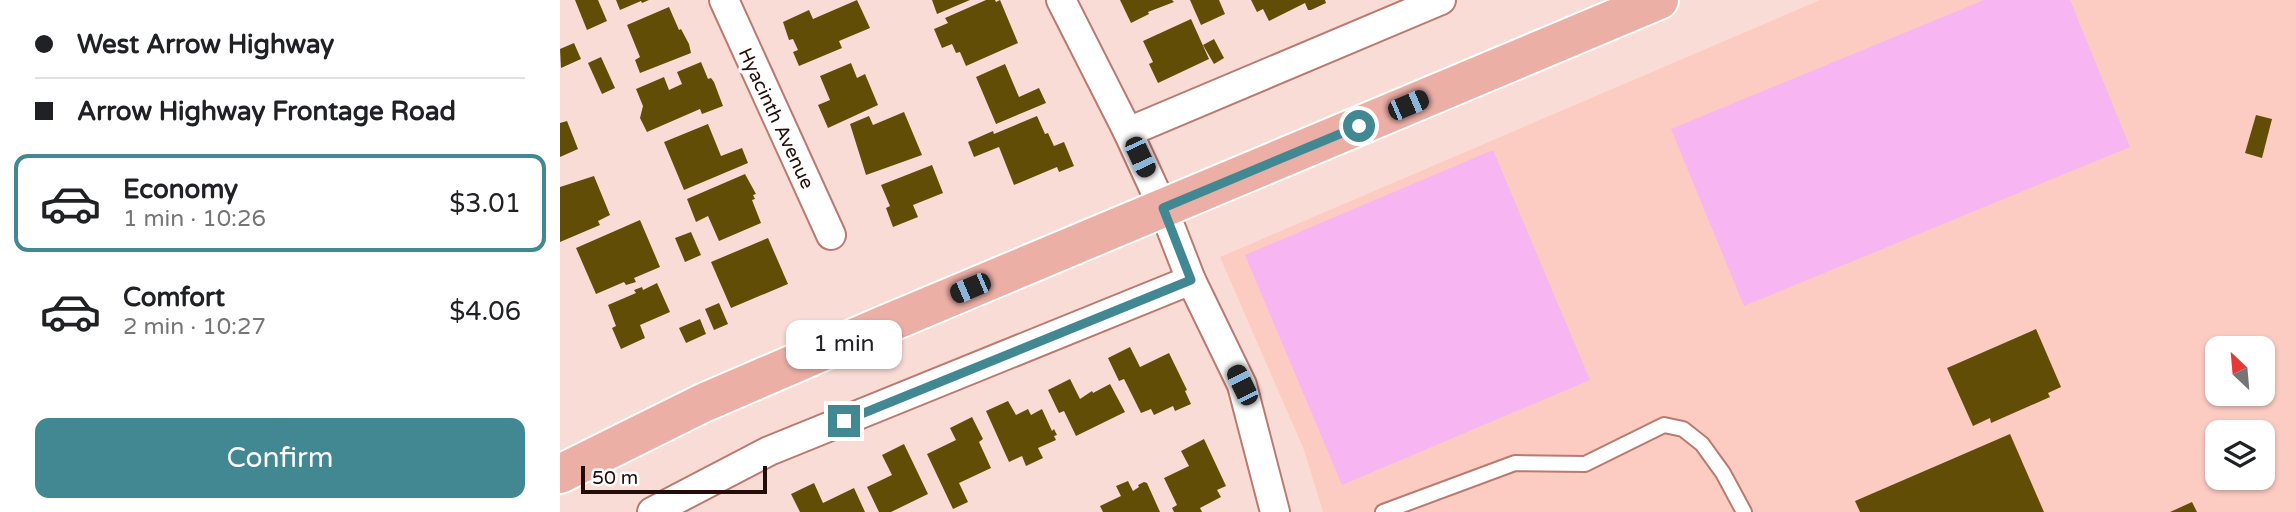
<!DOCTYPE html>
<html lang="en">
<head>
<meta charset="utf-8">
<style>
	body { margin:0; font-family:"Varela Round",sans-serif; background:#f2f2f2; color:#202124; height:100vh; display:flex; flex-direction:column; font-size:26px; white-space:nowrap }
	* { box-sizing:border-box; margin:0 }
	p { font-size:23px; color:#757577 }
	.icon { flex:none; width:38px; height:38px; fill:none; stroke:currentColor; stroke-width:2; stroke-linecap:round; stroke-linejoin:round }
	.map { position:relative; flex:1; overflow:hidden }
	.side { display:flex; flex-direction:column; background:#fff; width:560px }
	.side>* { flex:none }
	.guide { display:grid; align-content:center; height:154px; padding:0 35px; background:#fff }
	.needle { width:46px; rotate:334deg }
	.buttons { position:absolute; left:1645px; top:336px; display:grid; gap:14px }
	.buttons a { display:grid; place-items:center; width:70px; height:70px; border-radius:14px; background:#fff; box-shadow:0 2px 5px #0004; font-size:35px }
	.scale { position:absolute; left:21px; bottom:18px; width:186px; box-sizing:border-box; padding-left:7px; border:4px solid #240c09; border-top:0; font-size:19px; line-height:24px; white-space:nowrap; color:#240c09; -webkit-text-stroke:5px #fff; paint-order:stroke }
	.end { position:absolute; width:32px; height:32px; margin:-16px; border:9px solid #428893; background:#fff; box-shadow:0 0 0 4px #fff }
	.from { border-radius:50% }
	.bubble { position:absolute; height:49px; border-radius:14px; background:#fff; box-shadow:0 2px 5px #0004; font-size:23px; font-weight:600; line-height:49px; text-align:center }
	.car { position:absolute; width:21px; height:42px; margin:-21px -10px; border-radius:9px; box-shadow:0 0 5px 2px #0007; background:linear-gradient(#222 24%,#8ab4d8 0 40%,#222 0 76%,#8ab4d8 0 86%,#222 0) }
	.guide b { display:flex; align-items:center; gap:24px; height:66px; font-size:26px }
	.guide b+b { border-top:2px solid #e0e0e0 }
	.guide i { width:18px; height:18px; background:#202124 }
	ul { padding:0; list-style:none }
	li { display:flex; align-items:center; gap:21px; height:98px; margin:0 14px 10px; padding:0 21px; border:4px solid transparent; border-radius:14px }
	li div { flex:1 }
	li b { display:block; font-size:26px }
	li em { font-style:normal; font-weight:600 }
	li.selected { border-color:#428893 }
	li>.icon { width:63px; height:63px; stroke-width:1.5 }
	.button { display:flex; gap:14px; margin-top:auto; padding:14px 35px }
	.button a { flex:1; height:80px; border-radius:14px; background:#428893; color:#fff; font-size:28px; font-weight:600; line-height:80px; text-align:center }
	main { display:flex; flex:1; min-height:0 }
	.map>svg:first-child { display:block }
	.built { fill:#fcccc3; fill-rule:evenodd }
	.green { fill:#f7b5f1 }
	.building { fill:#624d06 }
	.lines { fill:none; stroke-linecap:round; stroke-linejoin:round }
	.service-casing { stroke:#bb7a6f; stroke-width:18 }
	.minor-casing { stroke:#bb7a6f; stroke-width:32 }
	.primary-casing { stroke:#fff; stroke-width:42 }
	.service { stroke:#fff; stroke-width:14 }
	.minor { stroke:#fff; stroke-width:28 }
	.primary { stroke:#ebafa6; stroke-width:38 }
	.route { stroke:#428893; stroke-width:9 }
	.labels { text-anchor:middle; stroke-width:7; stroke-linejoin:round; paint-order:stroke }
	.street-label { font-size:19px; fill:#240c09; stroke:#fff }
</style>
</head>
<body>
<main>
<section class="side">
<div class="guide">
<b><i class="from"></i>West Arrow Highway</b>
<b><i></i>Arrow Highway Frontage Road</b>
</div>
<ul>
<li class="selected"><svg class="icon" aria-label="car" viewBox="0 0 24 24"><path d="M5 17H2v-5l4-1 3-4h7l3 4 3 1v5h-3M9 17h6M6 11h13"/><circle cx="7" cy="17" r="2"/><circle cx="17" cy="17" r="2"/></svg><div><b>Economy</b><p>1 min · 10:26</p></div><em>$3.01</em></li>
<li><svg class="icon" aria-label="car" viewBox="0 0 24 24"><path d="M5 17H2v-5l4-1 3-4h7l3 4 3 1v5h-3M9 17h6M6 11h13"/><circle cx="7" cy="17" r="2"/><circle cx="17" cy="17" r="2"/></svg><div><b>Comfort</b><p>2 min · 10:27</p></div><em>$4.06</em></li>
</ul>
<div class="button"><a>Confirm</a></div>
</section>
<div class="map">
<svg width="1736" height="512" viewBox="0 0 1736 512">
	<rect width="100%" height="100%" fill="#fadcd7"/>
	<path class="built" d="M 1260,0 L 1736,0 L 1736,512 L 763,512 L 744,450 L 660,257 ZM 1657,348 L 1703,348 L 1703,394 L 1657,394 ZM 1657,432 L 1703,432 L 1703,478 L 1657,478 Z"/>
	<g class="green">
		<path d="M 1424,0 L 1510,0 L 1570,147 L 1184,306 L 1111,129 Z"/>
		<path d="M 933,150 L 1030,380 L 782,485 L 685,255 Z"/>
	</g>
	<g class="building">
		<path d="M 15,0 L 38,0 L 47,21 L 27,30 Z"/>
		<path d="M 56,0 L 89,0 L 82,3 L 81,1 L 60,10 Z"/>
		<path d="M 297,0 L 310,28 L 279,41 L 282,48 L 239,66 L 233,52 L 238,50 L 233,39 L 229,40 L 223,22 L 249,10 L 253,19 Z"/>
		<path d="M 372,0 L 410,0 L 377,14 Z"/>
		<path d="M 426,0 L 435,0 L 436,2 L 440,0 L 458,43 L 406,66 L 400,52 L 396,53 L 392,44 L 382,48 L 374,29 L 388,23 L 385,18 Z"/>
		<path d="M 560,0 L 612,0 L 614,2 L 588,12 L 589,14 L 571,23 Z"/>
		<path d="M 630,0 L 659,0 L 665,14 L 641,25 Z"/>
		<path d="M 691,0 L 765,0 L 766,3 L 751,10 L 748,10 L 745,3 L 709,21 L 703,9 L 697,12 Z"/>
		<path d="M 109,7 L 119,30 L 121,29 L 129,44 L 131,53 L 80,73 L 75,60 L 80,57 L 67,25 Z"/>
		<path d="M 631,19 L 649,59 L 598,83 L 589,64 L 593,62 L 583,41 Z"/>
		<path d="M 654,39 L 664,58 L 654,64 L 643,45 Z"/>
		<path d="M 14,43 L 21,59 L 1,68 L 0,49 Z"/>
		<path d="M 41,57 L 55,88 L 42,94 L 28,63 Z"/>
		<path d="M 141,62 L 148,79 L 151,78 L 154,82 L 163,106 L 142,114 L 140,109 L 87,132 L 80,118 L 83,106 L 76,89 L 104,77 L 109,90 L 122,84 L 117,72 Z"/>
		<path d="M 291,63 L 297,78 L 305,74 L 318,105 L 268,128 L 258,105 L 270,100 L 260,76 Z"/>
		<path d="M 445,64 L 459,97 L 479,88 L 486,103 L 436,124 L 416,77 Z"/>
		<path d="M 344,112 L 362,155 L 306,175 L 290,124 L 309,116 L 313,125 Z"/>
		<path d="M 1696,115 L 1712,119 L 1702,158 L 1685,153 Z"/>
		<path d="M 477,116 L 485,134 L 488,133 L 494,146 L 504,142 L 514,166 L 499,172 L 497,167 L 454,185 L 439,147 L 414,157 L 408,142 L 433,131 L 434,134 Z"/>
		<path d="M 7,121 L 18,149 L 0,157 L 0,123 Z"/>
		<path d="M 148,124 L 161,156 L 182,148 L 188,163 L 124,190 L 104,142 Z"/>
		<path d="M 372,165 L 383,193 L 353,205 L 358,217 L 333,227 L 326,208 L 330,206 L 321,185 Z"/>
		<path d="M 185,174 L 196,194 L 193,195 L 195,199 L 192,200 L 201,223 L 159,241 L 148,216 L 136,222 L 127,199 Z"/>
		<path d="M 34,176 L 50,215 L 38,221 L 40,225 L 0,242 L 0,187 Z"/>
		<path d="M 80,220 L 100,267 L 74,278 L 76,282 L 66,285 L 64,282 L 36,294 L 16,248 Z"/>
		<path d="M 131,232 L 141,255 L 125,262 L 115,238 Z"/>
		<path d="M 208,238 L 228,284 L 171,308 L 151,262 Z"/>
		<path d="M 97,283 L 110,312 L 80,325 L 85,338 L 61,349 L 52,328 L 56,326 L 48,305 L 76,293 L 74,290 L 82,287 L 83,290 Z"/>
		<path d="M 159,303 L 168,324 L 154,330 L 145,309 Z"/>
		<path d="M 140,319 L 146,334 L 126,343 L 119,328 Z"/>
		<path d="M 1476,329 L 1501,387 L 1488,393 L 1490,397 L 1431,423 L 1430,418 L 1413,426 L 1387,368 Z"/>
		<path d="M 570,347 L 580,367 L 609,353 L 627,390 L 625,391 L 631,404 L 615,411 L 613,406 L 594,415 L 591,409 L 581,413 L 564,379 L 559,381 L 548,358 Z"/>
		<path d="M 510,379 L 520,399 L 532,391 L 533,393 L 550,384 L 565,412 L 516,436 L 504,411 L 499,413 L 488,390 Z"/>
		<path d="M 448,401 L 456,415 L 468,409 L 471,415 L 482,409 L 492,431 L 494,429 L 497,435 L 494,436 L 496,440 L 478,448 L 483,458 L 466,466 L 462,456 L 449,462 L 426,411 Z"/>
		<path d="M 412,417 L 423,439 L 419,442 L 431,468 L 399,483 L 408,502 L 393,509 L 367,454 L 396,440 L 390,428 Z"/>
		<path d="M 1450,434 L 1484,512 L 1300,512 L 1295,501 Z"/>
		<path d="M 644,439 L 666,486 L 657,490 L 661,497 L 640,508 L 642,512 L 614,512 L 612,508 L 617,505 L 604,478 L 629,466 L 621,451 Z"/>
		<path d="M 344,444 L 368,494 L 331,512 L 319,512 L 307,487 L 332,475 L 322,455 Z"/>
		<path d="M 568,481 L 573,491 L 579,487 L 578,485 L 584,482 L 587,483 L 600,512 L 543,512 L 540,506 L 561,496 L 556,486 Z"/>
		<path d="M 254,483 L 263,503 L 294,488 L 305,512 L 240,512 L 231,494 Z"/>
		<path d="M 1632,502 L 1637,512 L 1610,512 Z"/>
	</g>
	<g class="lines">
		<g class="service-casing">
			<path id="service" d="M 823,512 L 955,463 L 1025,464 L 1104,425 L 1123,429 L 1142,444 L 1163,473 L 1184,512"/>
		</g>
		<g class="minor-casing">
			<g id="minor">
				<path d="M 164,0 L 271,235"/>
				<path d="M 501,0 L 568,132 L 603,208 L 631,280 L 682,385 L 715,512"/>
				<path d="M 568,132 L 881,0"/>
				<path d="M 92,512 L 209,451 L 631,280"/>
			</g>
		</g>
		<g class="primary-casing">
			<path id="primary" d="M 0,474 L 143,403 L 324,325 L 1099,0"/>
		</g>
		<use href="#service" class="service"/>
		<use href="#minor" class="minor"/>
		<use href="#primary" class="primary"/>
	</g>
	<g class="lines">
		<path class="route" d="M 284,421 L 631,280 L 603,208 L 799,126"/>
	</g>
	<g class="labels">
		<g class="street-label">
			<text transform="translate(217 118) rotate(65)" y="7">Hyacinth Avenue</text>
		</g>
	</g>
</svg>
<div class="buttons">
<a><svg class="needle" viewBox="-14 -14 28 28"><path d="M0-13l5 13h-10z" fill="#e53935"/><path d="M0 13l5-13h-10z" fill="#757577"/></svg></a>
<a><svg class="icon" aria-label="layers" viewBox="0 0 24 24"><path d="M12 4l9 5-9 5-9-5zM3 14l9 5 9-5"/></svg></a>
</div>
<div class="scale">50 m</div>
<i class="end from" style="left:799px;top:126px"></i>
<i class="end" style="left:284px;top:421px"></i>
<div class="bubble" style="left:226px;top:320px;width:116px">1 min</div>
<i class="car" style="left:848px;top:105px;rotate:67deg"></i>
<i class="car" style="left:580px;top:157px;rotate:155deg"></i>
<i class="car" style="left:410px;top:288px;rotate:247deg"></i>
<i class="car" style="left:682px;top:385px;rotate:334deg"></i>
</div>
</main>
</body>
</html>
